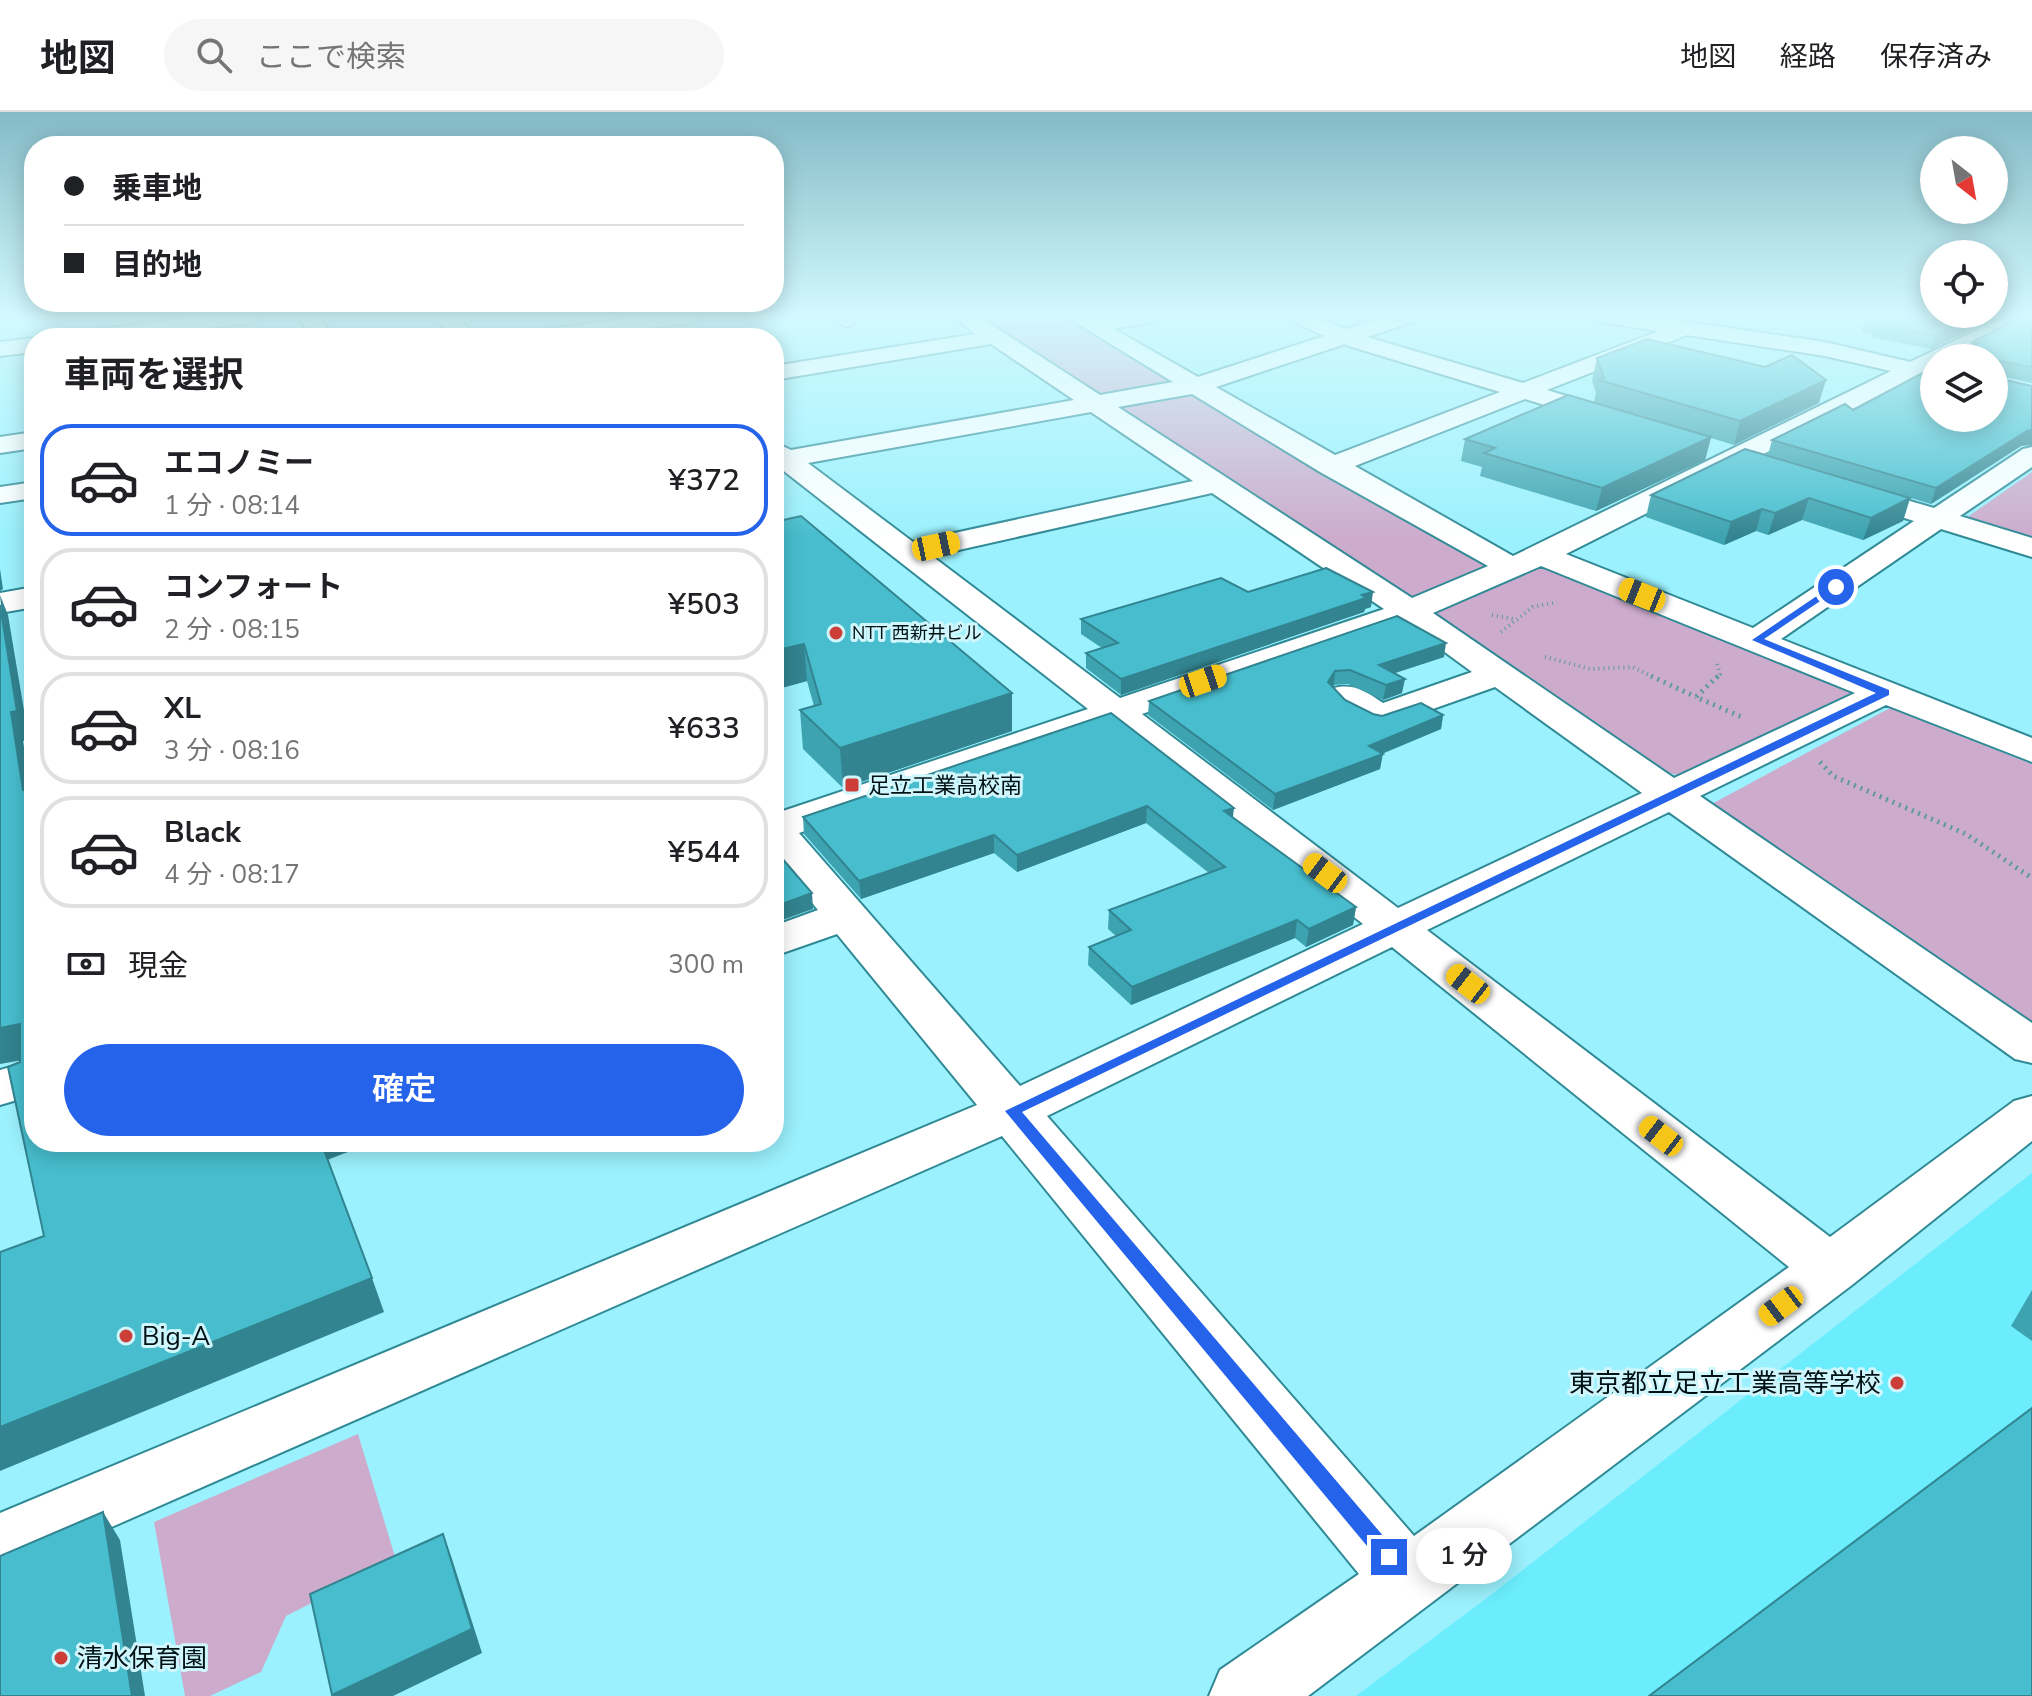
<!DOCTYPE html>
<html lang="ja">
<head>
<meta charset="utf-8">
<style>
	body { margin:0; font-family:"Nunito Sans","Noto Sans JP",sans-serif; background:#f6f6f6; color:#202124; height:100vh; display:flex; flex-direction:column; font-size:30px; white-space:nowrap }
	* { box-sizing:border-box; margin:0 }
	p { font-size:26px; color:#757577 }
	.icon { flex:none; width:44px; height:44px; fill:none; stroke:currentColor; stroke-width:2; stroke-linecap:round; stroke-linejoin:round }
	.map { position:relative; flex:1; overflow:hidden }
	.panel { position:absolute; left:24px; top:216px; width:760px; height:824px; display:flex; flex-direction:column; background:#fff; border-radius:32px; box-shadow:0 4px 20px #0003 }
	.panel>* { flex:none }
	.hud { position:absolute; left:24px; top:24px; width:760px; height:176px; border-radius:32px; box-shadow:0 4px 20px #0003; display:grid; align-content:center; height:176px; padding:0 40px; background:#fff }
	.needle { width:52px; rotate:149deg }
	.controls { position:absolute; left:1920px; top:24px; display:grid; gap:16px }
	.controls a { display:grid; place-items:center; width:88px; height:88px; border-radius:50%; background:#fff; box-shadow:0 4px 20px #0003; font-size:40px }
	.end { position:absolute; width:36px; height:36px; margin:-18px; border:10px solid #2563eb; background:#fff; box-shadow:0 0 0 4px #fff }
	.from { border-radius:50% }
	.bubble { position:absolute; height:56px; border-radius:28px; background:#fff; box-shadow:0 4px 20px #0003; font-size:26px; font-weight:600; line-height:56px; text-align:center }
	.car { position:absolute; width:24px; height:48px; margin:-24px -12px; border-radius:10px; box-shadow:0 0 6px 2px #0007; background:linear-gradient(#f5c518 24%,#345 0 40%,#f5c518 0 76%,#345 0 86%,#f5c518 0) }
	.hud b { display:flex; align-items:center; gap:28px; height:76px; font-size:30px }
	.hud b+b { border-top:2px solid #e0e0e0 }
	.hud i { width:20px; height:20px; background:#202124 }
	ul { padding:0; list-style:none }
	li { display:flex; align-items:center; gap:24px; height:112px; margin:0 16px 12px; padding:0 24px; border:4px solid #e0e0e0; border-radius:32px }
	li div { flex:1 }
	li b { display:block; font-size:30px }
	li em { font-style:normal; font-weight:600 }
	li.selected { border-color:#2563eb }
	li>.icon { width:72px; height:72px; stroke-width:1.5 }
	h2 { padding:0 40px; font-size:36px; line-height:96px }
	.pay { display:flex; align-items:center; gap:20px; height:88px; padding:0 40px; font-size:30px }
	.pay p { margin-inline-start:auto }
	.button { display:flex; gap:16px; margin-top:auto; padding:16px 40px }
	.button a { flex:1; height:92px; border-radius:48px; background:#2563eb; color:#fff; font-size:32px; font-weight:600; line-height:92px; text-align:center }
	header { display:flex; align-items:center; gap:48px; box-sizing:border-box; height:112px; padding:0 40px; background:#fff; border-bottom:2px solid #e0e0e0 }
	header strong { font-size:38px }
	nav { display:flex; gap:44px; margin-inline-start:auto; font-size:28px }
	.search { width:560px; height:72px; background:#f6f6f6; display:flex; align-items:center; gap:20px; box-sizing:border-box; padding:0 28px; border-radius:44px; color:#757577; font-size:30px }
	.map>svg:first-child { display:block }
	.built { fill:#6bedfe }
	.green { fill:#cdabcc }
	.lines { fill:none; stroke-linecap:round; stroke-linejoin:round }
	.minor-casing { stroke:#308a96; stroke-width:4 }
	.path-far1 { stroke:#5e99a2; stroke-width:4; stroke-dasharray:1 4; stroke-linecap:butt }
	.path { stroke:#5e99a2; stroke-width:5; stroke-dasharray:2 5; stroke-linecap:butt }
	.minor { fill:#fff; fill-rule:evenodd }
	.wall { fill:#3da3b0 }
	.shaded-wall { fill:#328490 }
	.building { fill:#47bdcd; stroke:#328490; stroke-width:2 }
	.route { fill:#2563eb }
	.poi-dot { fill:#cc3e37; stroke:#cef6fc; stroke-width:3 }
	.labels { text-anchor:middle; stroke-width:6; stroke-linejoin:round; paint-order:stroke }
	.far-poi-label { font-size:18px; fill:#001115; stroke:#cef6fc; text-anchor:start }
	.poi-label { font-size:22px; fill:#001115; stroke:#cef6fc; text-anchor:start }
	.near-poi-label { font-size:26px; fill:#001115; stroke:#cef6fc; text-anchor:start }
</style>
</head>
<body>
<header>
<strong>地図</strong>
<div class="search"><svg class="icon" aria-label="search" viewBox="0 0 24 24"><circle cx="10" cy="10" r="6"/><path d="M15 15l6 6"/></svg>ここで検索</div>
<nav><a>地図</a><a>経路</a><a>保存済み</a></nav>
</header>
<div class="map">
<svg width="2032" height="1584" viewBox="0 0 2032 1584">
	<rect width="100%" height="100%" fill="#9bf1fd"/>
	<path class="built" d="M 2032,1061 L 2032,1584 L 1356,1584 L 1492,1482 Z"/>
	<g class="green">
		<path d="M 975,204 L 1064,204 L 1176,270 L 1099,284 Z"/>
		<path d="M 1195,280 L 1492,452 L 1405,489 L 1116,296 L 1123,291 Z"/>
		<path d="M 2032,360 L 2032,429 L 1970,410 L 1969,404 Z"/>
		<path d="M 1550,455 L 1854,581 L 1681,664 L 1659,658 L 1438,507 L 1434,500 L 1539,456 Z"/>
		<path d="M 1890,596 L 2032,652 L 2032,917 L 1708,694 Z"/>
		<path d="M 358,1322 L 396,1448 L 286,1504 L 261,1560 L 210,1584 L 185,1584 L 154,1410 Z"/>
	</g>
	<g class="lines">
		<g class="minor-casing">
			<g id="minor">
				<path d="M 203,204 L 265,204 L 255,210 L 137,226 L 76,226 L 87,219 Z"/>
				<path d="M 297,204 L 318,204 L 335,226 L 313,226 Z"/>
				<path d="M 434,204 L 457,204 L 477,226 L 453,226 Z"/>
				<path d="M 644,204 L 703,204 L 693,210 L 583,226 L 525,226 L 536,219 Z"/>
				<path d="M 829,204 L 854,204 L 857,209 L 846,215 Z"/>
				<path d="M 953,204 L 978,204 L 1100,283 L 1173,270 L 1065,204 L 1097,208 L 1158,204 L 1156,209 L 1114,217 L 1198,265 L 1324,224 L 1282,204 L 1312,204 L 1346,217 L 1385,204 L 1418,204 L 1416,209 L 1367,225 L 1523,271 L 1659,219 L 1600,210 L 1590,204 L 1647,204 L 1825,230 L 1910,250 L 2006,204 L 2032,204 L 2032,209 L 1955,246 L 1934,246 L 1932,265 L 1916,265 L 1566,442 L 1753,516 L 1914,409 L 1841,386 L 1837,380 L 1841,374 L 1851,372 L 1934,396 L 2023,337 L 2032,335 L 2032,355 L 1960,404 L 2032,426 L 2032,445 L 1941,417 L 1781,527 L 2032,626 L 2032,650 L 1886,593 L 1700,684 L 2032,911 L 2032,951 L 2015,947 L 1669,700 L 1427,818 L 1830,1125 L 2014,989 L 2032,984 L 2032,1029 L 1852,1173 L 1308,1584 L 1209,1584 L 1220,1558 L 1359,1462 L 1002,1024 L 0,1464 L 0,1401 L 977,993 L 837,822 L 774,844 L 774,814 L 818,798 L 774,745 L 774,702 L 1088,597 L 780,356 L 774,357 L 774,330 L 791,338 L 1074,288 L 991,232 L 774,268 L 774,254 L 975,222 ZM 1687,223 L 1825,244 L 1891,259 L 1513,444 L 1355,354 L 1525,287 L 1613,314 L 1622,311 L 1626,306 L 1622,301 L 1547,278 ZM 1345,232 L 1349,234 L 1500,280 L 1335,343 L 1216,275 ZM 1192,282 L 1320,360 L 1488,454 L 1412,486 L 1118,295 ZM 1091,300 L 1193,369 L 913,430 L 808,351 ZM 1212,381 L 1384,497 L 1120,586 L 932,444 ZM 1541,454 L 1855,581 L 1674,666 L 1433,501 ZM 1405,511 L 1472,560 L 1383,591 C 1366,580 1355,571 1334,576 L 1329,584 C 1340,599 1361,612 1379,616 L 1495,575 L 1642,681 L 1398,796 L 1142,602 ZM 1110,614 L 1363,812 L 1020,974 L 799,721 ZM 1392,835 L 1789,1155 L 1414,1424 L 1047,1004 Z"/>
				<path d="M 34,226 L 34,240 L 0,244 L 0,230 Z"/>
				<path d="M 34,320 L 34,336 L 0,341 L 0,325 Z"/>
				<path d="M 34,370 L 34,386 L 0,391 L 0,375 Z"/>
				<path d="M 34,475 L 34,495 L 0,501 L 0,481 Z"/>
				<path d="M 34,948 L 34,983 L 0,993 L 0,958 Z"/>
			</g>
		</g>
		<g class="path-far1">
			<path d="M 1492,503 L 1513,507"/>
			<path d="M 1501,520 L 1533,495 L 1557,490"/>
			<path d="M 1545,545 L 1591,557 L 1633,555 L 1655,566"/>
			<path d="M 1716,566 L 1720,562 L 1717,551"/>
		</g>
		<g class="path">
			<path d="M 1651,564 L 1696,585"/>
			<path d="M 1718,564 L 1696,585 L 1744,606"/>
			<path d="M 1820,650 L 1833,664 L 1966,722 L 2032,766"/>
		</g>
		<use href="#minor" class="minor"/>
	</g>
	<g class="wall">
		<path d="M 1869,204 L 1998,204 L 1931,237 L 1871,225 L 1872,222 L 1861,220 L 1865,206 Z"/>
		<path d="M 2032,204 L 2032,271 L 1996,263 L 2021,334 L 1931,392 L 1768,343 L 1772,328 L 1853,298 L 1969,236 L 1972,230 Z"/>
		<path d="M 1597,246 L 1819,291 L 1734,333 L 1711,326 L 1705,348 L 1596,399 L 1480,364 L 1482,355 L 1461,349 L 1465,327 L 1594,290 L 1596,281 L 1592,268 Z"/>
		<path d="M 1651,383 L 1910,386 L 1903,409 L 1863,428 L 1802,408 L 1768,423 L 1756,419 L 1724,433 L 1646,405 Z"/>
		<path d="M 774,410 L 1012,581 L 1012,619 L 843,676 L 803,637 L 800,598 L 814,594 L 807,569 L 774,578 Z"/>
		<path d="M 1248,480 L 1371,495 L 1365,497 L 1364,500 L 1121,583 L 1086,556 L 1086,541 L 1102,536 L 1081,522 L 1081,507 Z"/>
		<path d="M 1397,504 L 1444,545 L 1394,561 L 1402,581 L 1383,588 L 1348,572 L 1334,573 L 1332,575 L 1345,588 L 1373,602 L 1382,604 L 1443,603 L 1441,617 L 1382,642 L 1380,657 L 1273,698 L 1148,603 L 1149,589 Z"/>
		<path d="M 1111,601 L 1233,706 L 1356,795 L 1353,813 L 1306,835 L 1295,826 L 1131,893 L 1088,853 L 1089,835 L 1116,824 L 1108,817 L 1109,798 L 1209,761 L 1146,711 L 1017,760 L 994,741 L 861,787 L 804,722 L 803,705 Z"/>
		<path d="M 2032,1178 L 2032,1229 L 2011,1214 Z"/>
	</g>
	<g class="shaded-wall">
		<path d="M 1975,204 L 1998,204 L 1931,237 L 1935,223 Z"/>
		<path d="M 1826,268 L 1819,291 L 1734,333 L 1740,309 Z"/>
		<path d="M 2032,318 L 2032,333 L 2021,334 L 1931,392 L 1936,376 L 2027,319 Z"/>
		<path d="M 1711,325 L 1705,348 L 1596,399 L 1602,376 Z"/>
		<path d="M 1809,386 L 1802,408 L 1768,423 L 1775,401 Z"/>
		<path d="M 1910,386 L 1903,409 L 1863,428 L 1871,406 Z"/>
		<path d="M 1762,397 L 1756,419 L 1724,433 L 1731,410 Z"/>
		<path d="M 0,457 L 3,477 L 0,479 Z"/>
		<path d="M 1373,480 L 1371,495 L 1365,497 L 1364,500 L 1121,583 L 1121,567 Z"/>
		<path d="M 0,483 L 8,503 L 29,628 L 23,629 L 34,695 L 23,678 L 11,600 Z"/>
		<path d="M 1446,531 L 1444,545 L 1377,567 L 1379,553 Z"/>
		<path d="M 804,532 L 807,569 L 774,578 L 774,539 Z"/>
		<path d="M 1335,559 L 1334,573 L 1326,584 L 1328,570 Z"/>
		<path d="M 1405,567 L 1402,581 L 1383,588 L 1386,573 Z"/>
		<path d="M 1012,581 L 1012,619 L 843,676 L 840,636 Z"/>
		<path d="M 1443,603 L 1441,617 L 1371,646 L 1383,642 L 1380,657 L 1273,698 L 1275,682 L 1369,634 Z"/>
		<path d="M 1147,694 L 1146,711 L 1017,760 L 1017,743 Z"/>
		<path d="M 1234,696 L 1232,713 L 1224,699 Z"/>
		<path d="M 994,723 L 994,741 L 861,787 L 859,769 Z"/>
		<path d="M 812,781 L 813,797 L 774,811 L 774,795 Z"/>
		<path d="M 1356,795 L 1353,813 L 1306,835 L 1309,817 Z"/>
		<path d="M 1297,808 L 1295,826 L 1131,893 L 1132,875 Z"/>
		<path d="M 20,912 L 34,946 L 0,952 L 0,916 Z"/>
		<path d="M 321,1030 L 374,1030 L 327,1048 Z"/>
		<path d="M 372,1166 L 384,1200 L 0,1359 L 0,1315 Z"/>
		<path d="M 103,1400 L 120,1428 L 145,1584 L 132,1584 Z"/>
		<path d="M 443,1422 L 452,1447 L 482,1541 L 393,1584 L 332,1584 Z"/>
	</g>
	<g class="building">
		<path d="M 1869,204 L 1975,204 L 1935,223 L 1875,211 L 1880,209 L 1865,206 Z"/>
		<path d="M 2023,204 L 2032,204 L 2032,255 L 2000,249 L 1996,252 L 1996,266 L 2032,274 L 2032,318 L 2027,319 L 1936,376 L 1772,328 L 1845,292 L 1853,298 L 1934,255 L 1934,306 L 1994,306 L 1994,246 L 1951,246 L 1978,231 L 1972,230 Z"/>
		<path d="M 1647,227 L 1765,255 L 1792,243 L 1826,268 L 1740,309 L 1599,268 L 1604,266 L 1597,246 Z"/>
		<path d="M 1568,283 L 1711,325 L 1602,376 L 1484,341 L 1495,336 L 1465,327 Z"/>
		<path d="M 1745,337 L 1910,386 L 1871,406 L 1809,386 L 1775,401 L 1762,397 L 1731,410 L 1651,383 Z"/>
		<path d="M 801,404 L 1012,581 L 840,636 L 800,598 L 821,592 L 804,532 L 774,539 L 774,410 Z"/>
		<path d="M 1326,456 L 1373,480 L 1362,483 L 1366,486 L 1121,567 L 1086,541 L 1118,531 L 1081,507 L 1221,466 L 1248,480 Z"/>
		<path d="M 0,493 L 17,599 L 11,600 L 23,678 L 34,676 L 34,1030 L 321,1030 L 372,1166 L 0,1315 L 0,1140 L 44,1124 L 8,955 L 20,950 L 20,912 L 0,916 Z"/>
		<path d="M 1397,504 L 1446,531 L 1379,553 L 1405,567 L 1386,573 L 1350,558 L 1335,559 L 1328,570 L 1345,588 L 1373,602 L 1382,604 L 1421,591 L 1443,603 L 1369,634 L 1383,642 L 1275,682 L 1149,589 Z"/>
		<path d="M 1111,601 L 1234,696 L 1224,699 L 1356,795 L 1309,817 L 1297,808 L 1132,875 L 1089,835 L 1131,818 L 1109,798 L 1225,755 L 1147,694 L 1017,743 L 994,723 L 859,769 L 803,705 Z"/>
		<path d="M 774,737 L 812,781 L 774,795 Z"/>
		<path d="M 2032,1296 L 2032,1584 L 1649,1584 Z"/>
		<path d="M 103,1400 L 132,1584 L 0,1584 L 0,1444 Z"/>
		<path d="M 443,1422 L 472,1517 L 332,1583 L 310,1482 Z"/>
	</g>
	<linearGradient id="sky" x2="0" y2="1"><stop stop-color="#84bac6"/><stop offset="0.48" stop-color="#d2f9fe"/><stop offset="1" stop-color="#d2f9fe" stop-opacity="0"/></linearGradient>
	<rect width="2032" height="426" fill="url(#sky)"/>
	<path class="route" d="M 1833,473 L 1841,475 L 1764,527 L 1889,578 L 1889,583 L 1022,1000 L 1396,1439 L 1399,1445 L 1396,1452 L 1382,1452 L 1005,999 L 1876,581 L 1752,528 Z"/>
	<g class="poi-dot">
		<circle cx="836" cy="521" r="8"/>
		<rect x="844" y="665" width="16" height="16" rx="4"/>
		<circle cx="126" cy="1224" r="8"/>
		<circle cx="1897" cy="1271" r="8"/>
		<circle cx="61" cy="1546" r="8"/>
	</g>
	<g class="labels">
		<g class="far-poi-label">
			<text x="852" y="527">NTT 西新井ビル</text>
		</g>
		<g class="poi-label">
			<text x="868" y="681">足立工業高校南</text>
		</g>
		<g class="near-poi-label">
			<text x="142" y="1233">Big-A</text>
			<text x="1881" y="1280" text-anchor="end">東京都立足立工業高等学校</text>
			<text x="77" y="1555">清水保育園</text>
		</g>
	</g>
</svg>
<div class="controls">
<a><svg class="needle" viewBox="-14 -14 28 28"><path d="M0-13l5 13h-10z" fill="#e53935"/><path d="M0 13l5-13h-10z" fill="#757577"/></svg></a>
<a><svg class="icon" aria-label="locate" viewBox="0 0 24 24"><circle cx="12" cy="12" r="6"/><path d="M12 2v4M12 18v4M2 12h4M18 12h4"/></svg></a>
<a><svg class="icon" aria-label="layers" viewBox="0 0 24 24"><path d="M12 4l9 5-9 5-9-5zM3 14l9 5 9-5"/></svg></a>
</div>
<i class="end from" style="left:1836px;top:475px"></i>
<i class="end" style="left:1389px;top:1445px"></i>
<div class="bubble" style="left:1416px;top:1416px;width:96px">1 分</div>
<i class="car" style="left:936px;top:434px;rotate:78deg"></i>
<i class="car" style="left:1642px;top:483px;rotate:292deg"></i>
<i class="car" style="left:1203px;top:569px;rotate:71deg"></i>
<i class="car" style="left:1325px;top:761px;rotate:307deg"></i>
<i class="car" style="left:1468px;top:872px;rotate:308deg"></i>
<i class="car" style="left:1661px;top:1024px;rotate:308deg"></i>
<i class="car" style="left:1781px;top:1194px;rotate:233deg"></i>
<div class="hud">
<b><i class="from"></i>乗車地</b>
<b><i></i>目的地</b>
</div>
<section class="panel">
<h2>車両を選択</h2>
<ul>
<li class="selected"><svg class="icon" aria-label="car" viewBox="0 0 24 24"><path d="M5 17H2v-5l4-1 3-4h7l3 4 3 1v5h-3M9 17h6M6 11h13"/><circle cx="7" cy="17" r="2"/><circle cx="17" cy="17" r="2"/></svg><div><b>エコノミー</b><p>1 分 · 08:14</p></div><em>¥372</em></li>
<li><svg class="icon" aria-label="car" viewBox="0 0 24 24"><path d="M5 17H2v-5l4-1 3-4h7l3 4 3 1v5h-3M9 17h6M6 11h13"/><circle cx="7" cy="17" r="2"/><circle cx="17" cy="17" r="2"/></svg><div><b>コンフォート</b><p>2 分 · 08:15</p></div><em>¥503</em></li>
<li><svg class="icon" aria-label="car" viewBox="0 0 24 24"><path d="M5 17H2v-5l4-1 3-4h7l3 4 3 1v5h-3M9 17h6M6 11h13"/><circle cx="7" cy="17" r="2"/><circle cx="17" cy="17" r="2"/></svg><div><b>XL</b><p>3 分 · 08:16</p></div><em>¥633</em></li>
<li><svg class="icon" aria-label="car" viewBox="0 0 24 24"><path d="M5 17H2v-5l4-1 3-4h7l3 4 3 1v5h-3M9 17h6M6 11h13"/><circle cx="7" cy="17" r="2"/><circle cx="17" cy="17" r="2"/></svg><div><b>Black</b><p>4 分 · 08:17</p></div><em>¥544</em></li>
</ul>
<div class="pay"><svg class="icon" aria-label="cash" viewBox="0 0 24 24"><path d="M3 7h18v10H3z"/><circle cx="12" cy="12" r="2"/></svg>現金<p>300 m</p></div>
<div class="button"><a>確定</a></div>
</section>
</div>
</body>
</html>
